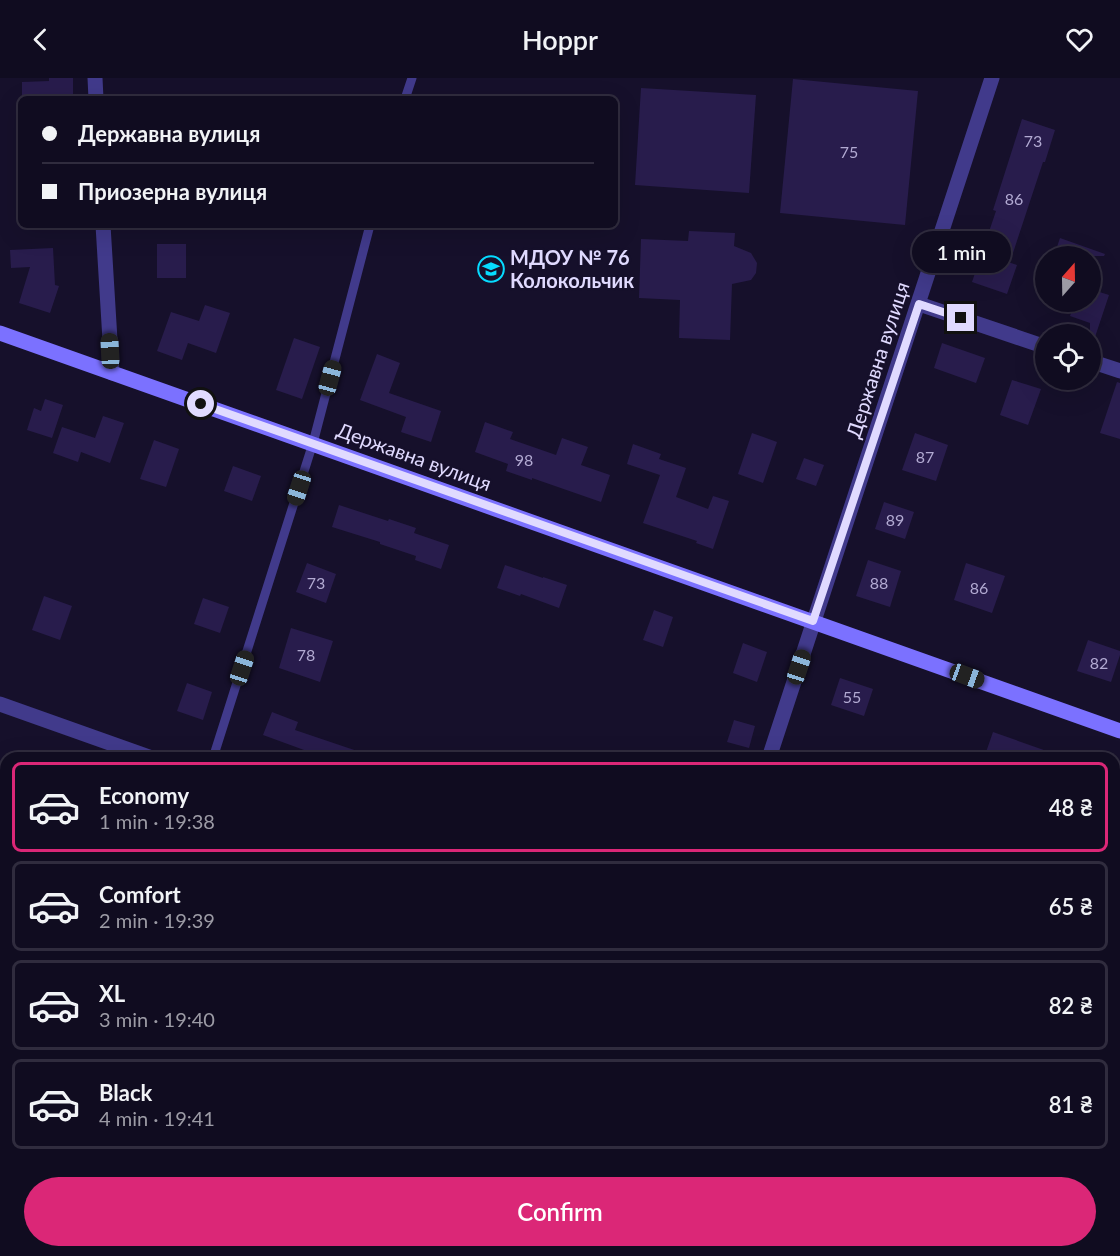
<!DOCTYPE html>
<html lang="en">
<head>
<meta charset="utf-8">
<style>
	body { margin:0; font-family:Lato,sans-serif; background:#1e1a2d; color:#f1f3f6; height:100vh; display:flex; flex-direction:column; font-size:22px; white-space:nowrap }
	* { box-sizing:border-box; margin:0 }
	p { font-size:20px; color:#9c9ba5 }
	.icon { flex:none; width:33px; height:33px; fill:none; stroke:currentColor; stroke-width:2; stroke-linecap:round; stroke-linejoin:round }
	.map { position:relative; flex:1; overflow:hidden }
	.details { position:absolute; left:0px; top:674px; width:1120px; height:506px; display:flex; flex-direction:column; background:#100c20; border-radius:18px 18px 0 0; box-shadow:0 6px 24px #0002,0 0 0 2px #302c3e }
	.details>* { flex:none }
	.guide { position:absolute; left:18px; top:18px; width:600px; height:132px; border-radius:9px; box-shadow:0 6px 24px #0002,0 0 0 2px #302c3e; display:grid; align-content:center; height:132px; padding:0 24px; background:#100c20 }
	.needle { width:39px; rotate:20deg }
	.tools { position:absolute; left:1035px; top:168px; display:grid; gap:12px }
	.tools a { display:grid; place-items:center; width:66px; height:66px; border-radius:50%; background:#100c20; box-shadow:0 6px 24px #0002,0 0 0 2px #302c3e; font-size:30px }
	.end { position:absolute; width:27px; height:27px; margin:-14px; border:8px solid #e0daff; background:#111; box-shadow:0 0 0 3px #111 }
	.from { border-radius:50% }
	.bubble { position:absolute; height:42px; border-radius:21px; background:#100c20; box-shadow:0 6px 24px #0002,0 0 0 2px #302c3e; font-size:20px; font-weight:600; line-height:42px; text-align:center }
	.car { position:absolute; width:18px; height:36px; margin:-18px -9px; border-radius:8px; box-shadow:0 0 4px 2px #0007; background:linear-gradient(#222 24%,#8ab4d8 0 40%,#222 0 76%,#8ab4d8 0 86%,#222 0) }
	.guide b { display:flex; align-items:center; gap:21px; height:57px; font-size:22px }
	.guide b+b { border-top:2px solid #302c3e }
	.guide i { width:15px; height:15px; background:#f1f3f6 }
	ul { padding:10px 0 0; list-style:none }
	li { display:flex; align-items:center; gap:18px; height:90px; margin:0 12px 9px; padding:0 12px; border:3px solid #302c3e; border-radius:9px }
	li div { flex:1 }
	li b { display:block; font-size:22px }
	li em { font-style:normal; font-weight:600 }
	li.active { border-color:#db2777 }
	li>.icon { width:54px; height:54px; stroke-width:1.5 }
	.cta { display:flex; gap:12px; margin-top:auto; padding:12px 24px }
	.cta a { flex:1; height:69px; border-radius:36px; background:#db2777; color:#fff; font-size:24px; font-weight:600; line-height:69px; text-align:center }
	header { display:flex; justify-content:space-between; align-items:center; height:78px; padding:0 24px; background:#100c20; font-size:27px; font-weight:600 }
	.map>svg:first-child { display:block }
	.building { fill:#281c4c }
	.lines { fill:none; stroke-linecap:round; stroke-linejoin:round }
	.lane { stroke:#413a8b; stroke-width:9 }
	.street { stroke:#413a8b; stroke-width:15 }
	.secondary { stroke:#7b71ff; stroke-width:15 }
	.route { stroke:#e0daff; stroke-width:8 }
	.labels { text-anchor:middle; stroke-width:4.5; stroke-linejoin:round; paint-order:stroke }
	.number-label { font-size:16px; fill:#b2aad2 }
	.poi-label { font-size:20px; font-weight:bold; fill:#e0daff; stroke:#16102b; text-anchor:start }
	.street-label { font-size:20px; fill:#e0daff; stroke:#16102b }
</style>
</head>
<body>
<header><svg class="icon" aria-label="back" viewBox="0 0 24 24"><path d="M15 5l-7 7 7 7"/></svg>Hoppr<svg class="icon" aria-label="heart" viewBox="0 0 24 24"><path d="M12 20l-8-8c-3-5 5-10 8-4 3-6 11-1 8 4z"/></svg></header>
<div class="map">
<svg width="1120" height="1178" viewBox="0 0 1120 1178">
	<rect width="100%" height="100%" fill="#16102b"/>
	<g class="building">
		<path d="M 49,0 L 73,0 L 73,21 L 22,21 L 22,4 L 49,3 Z"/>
		<path d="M 793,1 L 918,13 L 905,147 L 780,135 Z"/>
		<path d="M 641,10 L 756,17 L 749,115 L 635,107 Z"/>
		<path d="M 1022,41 L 1055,52 L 1045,84 L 1043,84 L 1012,178 L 990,178 L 1017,187 L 1007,216 L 972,204 L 996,133 L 993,132 Z"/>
		<path d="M 689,153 L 735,155 L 734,168 L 751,175 L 757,185 L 756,195 L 751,202 L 732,206 L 730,262 L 679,260 L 680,222 L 639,220 L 641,161 L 688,163 Z"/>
		<path d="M 1060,160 L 1105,176 L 1104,178 L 1054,178 Z"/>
		<rect x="157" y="166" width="29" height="34"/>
		<path d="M 53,170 L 55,207 L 59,208 L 50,235 L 19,225 L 30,189 L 11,190 L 10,172 Z"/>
		<path d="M 1090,211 L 1109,217 L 1094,262 L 1090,262 L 1090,245 L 1070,238 L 1075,224 L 1090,224 Z"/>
		<path d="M 205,227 L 230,235 L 216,275 L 188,265 L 182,282 L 157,273 L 171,234 L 199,243 Z"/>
		<path d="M 294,260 L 320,269 L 302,321 L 276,312 Z"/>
		<path d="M 942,265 L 985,280 L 976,305 L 934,290 Z"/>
		<path d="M 377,276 L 400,285 L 389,315 L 441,333 L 431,364 L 401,354 L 406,339 L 360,322 Z"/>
		<path d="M 1012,302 L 1041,311 L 1028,347 L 1000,337 Z"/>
		<path d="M 1117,304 L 1120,305 L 1120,361 L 1100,355 Z"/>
		<path d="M 45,321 L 63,327 L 52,360 L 27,352 L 34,330 L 41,333 Z"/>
		<path d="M 103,338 L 124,345 L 110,385 L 81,374 L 78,384 L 53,375 L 62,349 L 95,360 Z"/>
		<path d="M 485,344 L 513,354 L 510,361 L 556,377 L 562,360 L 588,369 L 581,387 L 610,397 L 601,424 L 532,400 L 532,402 L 506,393 L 508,386 L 475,374 Z"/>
		<path d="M 752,355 L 777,364 L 763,405 L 738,396 Z"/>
		<path d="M 915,355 L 948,367 L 936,403 L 902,392 Z"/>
		<path d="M 154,362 L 179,371 L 166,409 L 140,401 Z"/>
		<path d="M 633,366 L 661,376 L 659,381 L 686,390 L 676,419 L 708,431 L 713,418 L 729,423 L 713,471 L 696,465 L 697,463 L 643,445 L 660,397 L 627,386 Z"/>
		<path d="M 804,380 L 824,387 L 816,408 L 796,401 Z"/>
		<path d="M 233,388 L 261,398 L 252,423 L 224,413 Z"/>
		<path d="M 884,424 L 914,434 L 905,461 L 875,451 Z"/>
		<path d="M 339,427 L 388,443 L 389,441 L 416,450 L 414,455 L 449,467 L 441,491 L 415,482 L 416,478 L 380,466 L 380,464 L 332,449 Z"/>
		<path d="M 868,482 L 901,493 L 890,529 L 856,518 Z"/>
		<path d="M 307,485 L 336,496 L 326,525 L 296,514 Z"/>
		<path d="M 966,485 L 1005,498 L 992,535 L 954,522 Z"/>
		<path d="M 505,487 L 543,500 L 543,499 L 567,507 L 559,530 L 521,516 L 520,518 L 497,510 Z"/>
		<path d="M 44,518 L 72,528 L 60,562 L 32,552 Z"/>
		<path d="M 203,520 L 229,529 L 220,555 L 194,546 Z"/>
		<path d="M 654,532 L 673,539 L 663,569 L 643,562 Z"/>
		<path d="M 291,550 L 333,563 L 320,604 L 279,590 Z"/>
		<path d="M 1088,562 L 1120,573 L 1120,577 L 1111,604 L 1077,593 Z"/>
		<path d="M 743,565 L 767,574 L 757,604 L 733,595 Z"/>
		<path d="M 840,600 L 873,611 L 864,638 L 831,627 Z"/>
		<path d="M 187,605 L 212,614 L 203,642 L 177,633 Z"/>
		<path d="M 272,634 L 298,644 L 295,652 L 369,677 L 369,680 L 314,680 L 315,676 L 263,657 Z"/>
		<path d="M 734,642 L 755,648 L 749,670 L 727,664 Z"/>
		<path d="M 993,654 L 1058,677 L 1058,680 L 984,680 Z"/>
	</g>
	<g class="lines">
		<g class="lane">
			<path d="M 405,21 L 412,0"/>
			<path d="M 213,680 L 313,365 L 370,147"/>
			<path d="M 65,1178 L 67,1173"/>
		</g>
		<g class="street">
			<path d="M 95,0 L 96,21"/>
			<path d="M 103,147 L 112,295"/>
			<path d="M 919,226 L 1046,269"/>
			<path d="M 1090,283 L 1120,293"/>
			<path d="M 0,626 L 152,680"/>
			<path d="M 769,680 L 992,0"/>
			<path d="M 0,1014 L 6,1016"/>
			<path d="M 1114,1031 L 1120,1033"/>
			<path d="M 447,1173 L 462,1178"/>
			<path d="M 604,1178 L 606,1173"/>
		</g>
		<path class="secondary" d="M 0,255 L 1120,653"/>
	</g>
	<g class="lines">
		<path class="route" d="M 201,326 L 813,543 L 919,226 L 961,240"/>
	</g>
	<defs>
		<g id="school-ring" transform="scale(1.35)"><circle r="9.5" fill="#16102b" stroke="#06dbff" stroke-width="1.5"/><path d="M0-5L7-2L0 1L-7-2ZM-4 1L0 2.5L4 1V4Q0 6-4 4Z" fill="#06dbff"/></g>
	</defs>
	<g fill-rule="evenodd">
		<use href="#school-ring" x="491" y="191"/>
	</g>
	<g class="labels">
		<g class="number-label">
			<text x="1033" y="69">73</text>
			<text x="849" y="80">75</text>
			<text x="1014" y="127">86</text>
			<text x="925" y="385">87</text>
			<text x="524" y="388">98</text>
			<text x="895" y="448">89</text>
			<text x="316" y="511">73</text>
			<text x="879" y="511">88</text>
			<text x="979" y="516">86</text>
			<text x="306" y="583">78</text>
			<text x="1099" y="591">82</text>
			<text x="852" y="625">55</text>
		</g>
		<g class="poi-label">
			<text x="510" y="187">МДОУ № 76<tspan x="510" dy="23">Колокольчик</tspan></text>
		</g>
		<g class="street-label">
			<text transform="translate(878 282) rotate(-72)" y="7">Державна вулиця</text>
			<text transform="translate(414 379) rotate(20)" y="7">Державна вулиця</text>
		</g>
	</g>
</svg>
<div class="tools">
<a><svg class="needle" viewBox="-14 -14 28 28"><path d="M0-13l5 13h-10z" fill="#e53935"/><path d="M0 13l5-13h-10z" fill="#9c9ba5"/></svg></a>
<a><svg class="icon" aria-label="locate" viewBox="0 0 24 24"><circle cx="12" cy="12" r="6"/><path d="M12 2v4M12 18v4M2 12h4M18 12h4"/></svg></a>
</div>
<i class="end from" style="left:201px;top:326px"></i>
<i class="end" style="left:961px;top:240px"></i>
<div class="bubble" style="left:912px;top:153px;width:99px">1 min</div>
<i class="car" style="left:110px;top:273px;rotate:357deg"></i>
<i class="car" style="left:330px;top:300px;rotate:15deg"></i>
<i class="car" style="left:299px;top:410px;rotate:198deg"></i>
<i class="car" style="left:799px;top:589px;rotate:18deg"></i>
<i class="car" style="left:242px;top:590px;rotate:18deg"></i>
<i class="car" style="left:967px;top:598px;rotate:110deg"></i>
<div class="guide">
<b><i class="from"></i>Державна вулиця</b>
<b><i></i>Приозерна вулиця</b>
</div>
<section class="details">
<ul>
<li class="active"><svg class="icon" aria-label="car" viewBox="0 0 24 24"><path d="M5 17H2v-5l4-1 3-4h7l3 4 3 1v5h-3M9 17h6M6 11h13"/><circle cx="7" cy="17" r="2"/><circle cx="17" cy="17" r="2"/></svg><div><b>Economy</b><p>1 min · 19:38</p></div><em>48 ₴</em></li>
<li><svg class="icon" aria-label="car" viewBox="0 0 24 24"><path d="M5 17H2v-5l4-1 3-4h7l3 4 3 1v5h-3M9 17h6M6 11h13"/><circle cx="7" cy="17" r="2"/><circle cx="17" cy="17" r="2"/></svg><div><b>Comfort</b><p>2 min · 19:39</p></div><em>65 ₴</em></li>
<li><svg class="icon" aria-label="car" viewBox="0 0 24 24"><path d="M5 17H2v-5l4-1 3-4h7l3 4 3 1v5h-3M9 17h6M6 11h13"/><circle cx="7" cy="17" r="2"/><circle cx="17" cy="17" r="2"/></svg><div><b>XL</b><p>3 min · 19:40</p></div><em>82 ₴</em></li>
<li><svg class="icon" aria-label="car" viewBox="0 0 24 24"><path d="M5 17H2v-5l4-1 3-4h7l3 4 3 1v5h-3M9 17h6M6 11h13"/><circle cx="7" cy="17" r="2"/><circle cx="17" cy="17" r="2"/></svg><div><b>Black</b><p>4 min · 19:41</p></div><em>81 ₴</em></li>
</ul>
<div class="cta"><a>Confirm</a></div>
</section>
</div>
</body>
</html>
